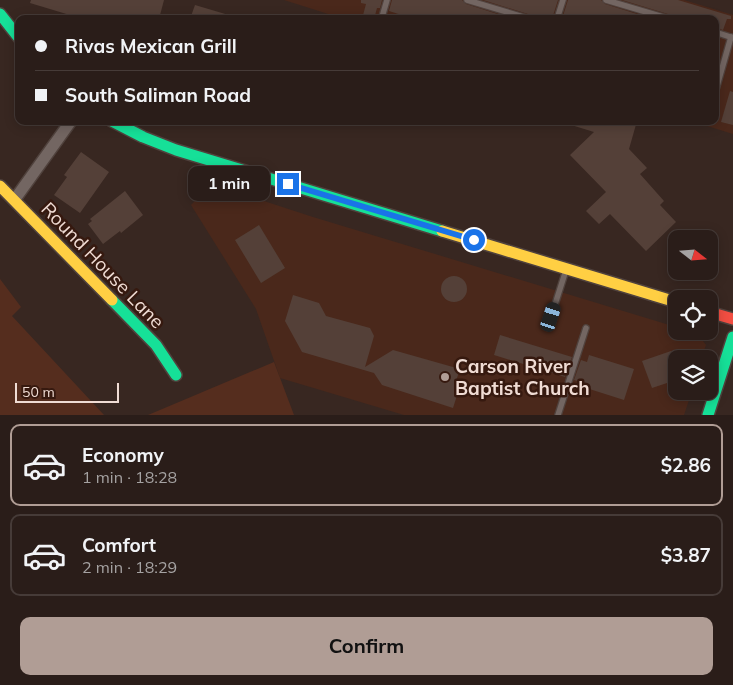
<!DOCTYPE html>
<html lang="en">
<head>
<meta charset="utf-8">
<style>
	body { margin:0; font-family:Mulish,sans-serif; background:#322622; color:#f1f3f6; height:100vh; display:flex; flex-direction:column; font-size:19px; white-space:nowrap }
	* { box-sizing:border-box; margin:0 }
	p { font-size:16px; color:#a5a2a2 }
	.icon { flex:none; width:28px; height:28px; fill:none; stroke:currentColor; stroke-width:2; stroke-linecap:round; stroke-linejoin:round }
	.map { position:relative; height:415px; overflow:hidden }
	.panel { display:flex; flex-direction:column; background:#2a1d19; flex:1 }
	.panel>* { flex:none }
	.top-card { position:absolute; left:15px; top:15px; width:704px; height:110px; border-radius:10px; box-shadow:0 2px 12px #0003,0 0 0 1px #463b38; display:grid; align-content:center; height:110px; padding:0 20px; background:#2a1d19 }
	.needle { width:32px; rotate:107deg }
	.fabs { position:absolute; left:668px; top:230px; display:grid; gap:10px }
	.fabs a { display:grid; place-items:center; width:50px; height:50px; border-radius:10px; background:#2a1d19; box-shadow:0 2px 12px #0003,0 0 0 1px #463b38; font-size:25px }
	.scale { position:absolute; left:15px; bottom:12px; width:104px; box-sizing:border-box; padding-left:5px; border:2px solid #f0dcd4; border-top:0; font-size:14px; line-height:18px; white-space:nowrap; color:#f0dcd4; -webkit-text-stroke:4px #36190f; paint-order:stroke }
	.end { position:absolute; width:22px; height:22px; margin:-11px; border:6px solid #1a73e8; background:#fff; box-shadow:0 0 0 2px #fff }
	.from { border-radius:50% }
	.bubble { position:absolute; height:35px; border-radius:10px; background:#2a1d19; box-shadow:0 2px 12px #0003,0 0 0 1px #463b38; font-size:16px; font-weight:700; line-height:35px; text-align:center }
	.car { position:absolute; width:15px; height:30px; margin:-15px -8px; border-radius:6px; box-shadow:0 0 4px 1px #0007; background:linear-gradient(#222 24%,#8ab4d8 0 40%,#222 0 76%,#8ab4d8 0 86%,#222 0) }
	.top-card b { display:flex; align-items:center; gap:18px; height:48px; font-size:19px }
	.top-card b+b { border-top:1px solid #463b38 }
	.top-card i { width:12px; height:12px; background:#f1f3f6 }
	ul { padding:9px 0 0; list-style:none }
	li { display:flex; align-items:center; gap:15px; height:82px; margin:0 10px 8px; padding:0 10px; border:2px solid #463b38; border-radius:10px }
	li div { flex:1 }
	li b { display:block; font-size:19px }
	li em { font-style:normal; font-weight:700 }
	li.on { border-color:#b09d95 }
	li>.icon { width:45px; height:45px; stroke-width:1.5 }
	.cta { display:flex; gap:10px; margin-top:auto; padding:10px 20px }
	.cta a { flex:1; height:58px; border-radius:10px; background:#b09d95; color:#111; font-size:20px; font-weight:700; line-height:58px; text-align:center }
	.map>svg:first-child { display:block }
	.built { fill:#4a281b }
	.green { fill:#552d1e }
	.building { fill:#544038 }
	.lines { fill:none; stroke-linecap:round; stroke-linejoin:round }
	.lane-casing { stroke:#50423d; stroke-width:8 }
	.street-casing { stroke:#50423d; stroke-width:14 }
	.fast-casing { stroke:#50423d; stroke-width:14 }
	.slow-casing { stroke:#50423d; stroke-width:14 }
	.jam-casing { stroke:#50423d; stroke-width:14 }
	.lane { stroke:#736662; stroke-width:5.5 }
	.street { stroke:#736662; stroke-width:11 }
	.fast { stroke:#16e098; stroke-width:11 }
	.slow { stroke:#ffcf43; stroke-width:11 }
	.jam { stroke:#f24e42; stroke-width:11 }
	.route { stroke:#1a73e8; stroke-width:6 }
	.poi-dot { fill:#b09d95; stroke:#36190f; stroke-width:2 }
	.labels { text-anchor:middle; stroke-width:5; stroke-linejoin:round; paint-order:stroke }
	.street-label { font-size:19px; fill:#f0dcd4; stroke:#36190f }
	.poi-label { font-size:19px; font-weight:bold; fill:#f0dcd4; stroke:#36190f; text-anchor:start }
</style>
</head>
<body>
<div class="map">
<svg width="733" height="415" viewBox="0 0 733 415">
	<rect width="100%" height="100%" fill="#382721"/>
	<g class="built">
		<path d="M 284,0 L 684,0 L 733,15 L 733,134 L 691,121 L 715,121 L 715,19 L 344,19 Z"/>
		<path d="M 212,184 L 313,217 L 676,327 L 676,331 L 697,333 L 706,345 L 701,359 L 676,359 L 676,391 L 692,391 L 684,415 L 404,415 L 280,378 L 256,309 L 191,205 Z"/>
	</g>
	<g class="green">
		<path d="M 0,279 L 21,307 L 12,316 L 104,415 L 0,415 Z"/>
		<path d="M 274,362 L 294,415 L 148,415 Z"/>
	</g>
	<g class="building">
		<path d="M 31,0 L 164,0 L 159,19 L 83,19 L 30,3 Z"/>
		<path d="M 361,0 L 382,0 L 380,8 L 377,8 L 374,19 L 362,19 L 366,4 L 361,3 Z"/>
		<path d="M 392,0 L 462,0 L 466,4 L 513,19 L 414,19 L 389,11 Z"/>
		<path d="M 483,0 L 558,0 L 552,19 L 535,19 L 531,15 Z"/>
		<path d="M 568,0 L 601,0 L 605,4 L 653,19 L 562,19 Z"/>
		<path d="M 622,0 L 678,0 L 731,16 L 731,19 L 727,19 L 723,30 L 715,27 L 715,19 L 675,19 L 671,15 Z"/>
		<path d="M 195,5 L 232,16 L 232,19 L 190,19 Z"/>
		<path d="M 730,91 L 733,92 L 733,125 L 721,122 Z"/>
		<path d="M 568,121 L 637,121 L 629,149 L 647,168 L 640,174 L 664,201 L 660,205 L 676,222 L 646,251 L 610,214 L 599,224 L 586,211 L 606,192 L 570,155 L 594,132 L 568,124 Z"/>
		<path d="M 81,152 L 109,172 L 80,213 L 54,195 L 67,177 L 64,175 Z"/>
		<path d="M 125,191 L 143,215 L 121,233 L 120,231 L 103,244 L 88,224 L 92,221 L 90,219 Z"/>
		<path d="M 259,225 L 285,268 L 261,283 L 235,240 Z"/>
		<circle cx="454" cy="289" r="13"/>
		<path d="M 293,295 L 319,303 L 326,316 L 370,328 L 374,336 L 365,367 L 393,350 L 460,369 L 456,381 L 461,383 L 453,408 L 382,385 L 374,373 L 302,352 L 285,321 Z"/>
		<path d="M 500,335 L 572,357 L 565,377 L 494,355 Z"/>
		<path d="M 671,351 L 676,366 L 676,380 L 652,388 L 642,361 Z"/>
		<path d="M 589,355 L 634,369 L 624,400 L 580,386 L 581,382 L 574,380 L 581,360 L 587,362 Z"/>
	</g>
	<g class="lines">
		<g class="lane-casing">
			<g id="lane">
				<path d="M 387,0 L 382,17 L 388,19"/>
				<path d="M 467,0 L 530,19"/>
				<path d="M 606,0 L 670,19"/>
				<path d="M 557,19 L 563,0"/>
				<path d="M 715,32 L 733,38"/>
				<path d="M 715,93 L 731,37"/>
				<path d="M 551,317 L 566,270"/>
				<path d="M 558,415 L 586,328"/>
			</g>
		</g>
		<g class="street-casing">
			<path id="street" d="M 15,199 L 71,121"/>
		</g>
		<g class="fast-casing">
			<g id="fast">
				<path d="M 0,14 L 19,38"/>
				<path d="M 112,121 L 143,137 L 176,150 L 442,231"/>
				<path d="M 112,300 L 156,345 L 176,375"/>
				<path d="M 708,415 L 733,337"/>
			</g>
		</g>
		<g class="slow-casing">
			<g id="slow">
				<path d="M 0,186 L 112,300"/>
				<path d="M 442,231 L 676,302"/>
			</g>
		</g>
		<g class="jam-casing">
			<path id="jam" d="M 709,312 L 733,319"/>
		</g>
		<use href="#lane" class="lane"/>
		<use href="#street" class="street"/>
		<use href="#fast" class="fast"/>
		<use href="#slow" class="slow"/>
		<use href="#jam" class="jam"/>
	</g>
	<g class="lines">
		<path class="route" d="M 288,184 L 474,240"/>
	</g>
	<circle class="poi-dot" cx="445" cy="377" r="5"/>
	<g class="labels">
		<g class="street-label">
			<text transform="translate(103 265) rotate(46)" y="7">Round House Lane</text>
		</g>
		<g class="poi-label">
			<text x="455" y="373">Carson River<tspan x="455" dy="22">Baptist Church</tspan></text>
		</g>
	</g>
</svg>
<div class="fabs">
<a><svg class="needle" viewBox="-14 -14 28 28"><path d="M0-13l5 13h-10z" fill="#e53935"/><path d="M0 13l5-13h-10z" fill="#a5a2a2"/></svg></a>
<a><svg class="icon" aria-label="locate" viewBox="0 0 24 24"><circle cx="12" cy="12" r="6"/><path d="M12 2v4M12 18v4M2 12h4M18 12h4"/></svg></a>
<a><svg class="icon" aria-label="layers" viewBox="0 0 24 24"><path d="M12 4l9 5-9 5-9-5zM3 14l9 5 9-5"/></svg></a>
</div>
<div class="scale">50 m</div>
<i class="end from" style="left:474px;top:240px"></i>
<i class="end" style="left:288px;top:184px"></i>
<div class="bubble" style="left:188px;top:166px;width:82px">1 min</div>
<i class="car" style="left:551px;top:317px;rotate:18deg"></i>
<div class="top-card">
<b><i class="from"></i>Rivas Mexican Grill</b>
<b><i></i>South Saliman Road</b>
</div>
</div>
<section class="panel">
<ul>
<li class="on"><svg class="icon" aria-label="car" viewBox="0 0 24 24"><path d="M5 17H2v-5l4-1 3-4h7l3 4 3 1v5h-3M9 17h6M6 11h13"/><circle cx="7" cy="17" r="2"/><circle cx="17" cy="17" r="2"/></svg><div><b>Economy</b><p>1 min · 18:28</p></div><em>$2.86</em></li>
<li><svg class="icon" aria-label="car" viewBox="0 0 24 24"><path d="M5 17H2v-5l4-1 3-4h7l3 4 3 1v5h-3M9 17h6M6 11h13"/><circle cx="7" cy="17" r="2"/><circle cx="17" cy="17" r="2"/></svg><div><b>Comfort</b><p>2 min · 18:29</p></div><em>$3.87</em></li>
</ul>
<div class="cta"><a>Confirm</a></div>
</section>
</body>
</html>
